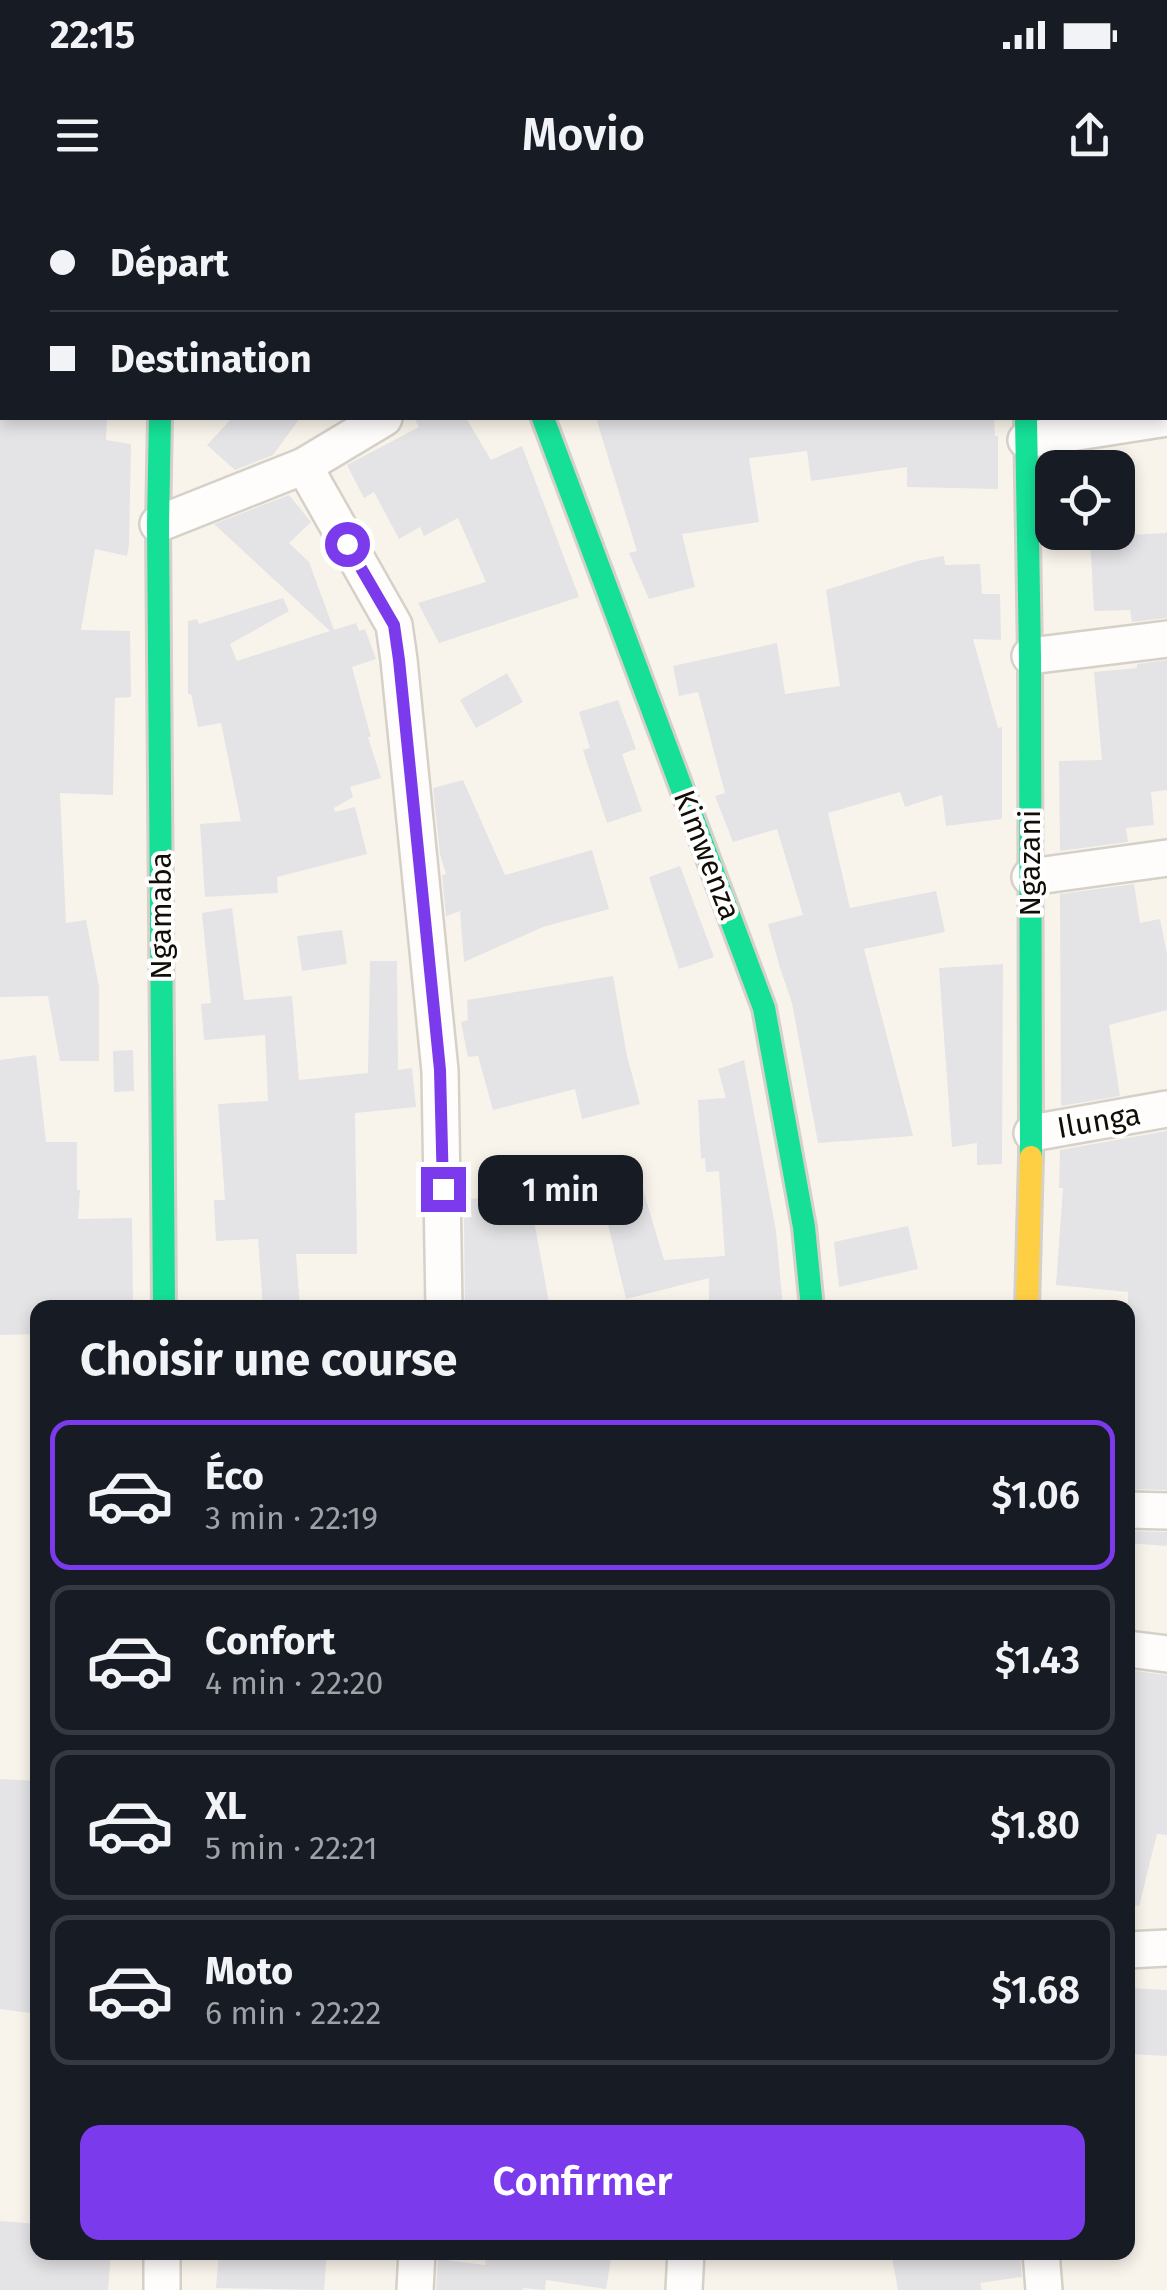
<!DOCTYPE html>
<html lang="fr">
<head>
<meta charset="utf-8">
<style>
	body { margin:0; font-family:"Fira Sans",sans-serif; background:#242831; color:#f1f3f6; height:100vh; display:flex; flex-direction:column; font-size:38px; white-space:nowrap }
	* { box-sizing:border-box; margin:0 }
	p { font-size:32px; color:#9ea1a6 }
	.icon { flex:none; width:55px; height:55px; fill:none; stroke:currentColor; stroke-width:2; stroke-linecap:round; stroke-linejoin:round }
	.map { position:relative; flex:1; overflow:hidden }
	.drawer { position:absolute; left:30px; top:1100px; width:1105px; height:960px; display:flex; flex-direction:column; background:#171b24; border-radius:20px; box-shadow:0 5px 15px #0003 }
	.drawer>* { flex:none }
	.hud { position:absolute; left:0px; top:0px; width:1168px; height:220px; box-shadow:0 5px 15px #0003; display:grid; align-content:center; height:220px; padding:0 50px; background:#171b24 }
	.fabs { position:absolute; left:1035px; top:250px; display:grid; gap:20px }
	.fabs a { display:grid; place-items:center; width:100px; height:100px; border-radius:20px; background:#171b24; box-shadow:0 5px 15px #0003; font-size:50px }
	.end { position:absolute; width:45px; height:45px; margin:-22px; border:12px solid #7c3aed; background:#fff; box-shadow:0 0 0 5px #fff }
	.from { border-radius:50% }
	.bubble { position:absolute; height:70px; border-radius:20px; background:#171b24; box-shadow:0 5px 15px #0003; font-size:32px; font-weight:600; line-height:70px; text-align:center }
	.hud b { display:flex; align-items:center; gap:35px; height:95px; font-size:38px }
	.hud b+b { border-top:2px solid #363941 }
	.hud i { width:25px; height:25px; background:#f1f3f6 }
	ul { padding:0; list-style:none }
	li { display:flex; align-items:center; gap:30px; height:150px; margin:0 20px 15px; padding:0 30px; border:5px solid #363941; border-radius:20px }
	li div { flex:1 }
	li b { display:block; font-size:38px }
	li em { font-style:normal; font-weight:600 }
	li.on { border-color:#7c3aed }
	li>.icon { width:90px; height:90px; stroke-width:1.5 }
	h2 { padding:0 50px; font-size:45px; line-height:120px }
	.primary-button { display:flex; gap:20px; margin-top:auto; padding:20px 50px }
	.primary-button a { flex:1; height:115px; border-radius:20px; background:#7c3aed; color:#fff; font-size:40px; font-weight:600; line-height:115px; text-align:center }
	.status { display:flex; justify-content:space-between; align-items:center; height:70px; padding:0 50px; background:#171b24; direction:ltr }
	.status svg { height:28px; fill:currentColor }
	header { display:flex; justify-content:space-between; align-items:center; height:130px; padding:0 50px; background:#171b24; font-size:45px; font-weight:600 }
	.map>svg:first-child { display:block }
	.building { fill:#e4e3e6 }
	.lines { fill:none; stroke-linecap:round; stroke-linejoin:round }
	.street-casing { stroke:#d6d1c8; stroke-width:40 }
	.fast-casing { stroke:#d6d1c8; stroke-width:28 }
	.slow-casing { stroke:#d6d1c8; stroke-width:28 }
	.street { stroke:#fefdfc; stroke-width:35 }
	.fast { stroke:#16e098; stroke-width:22 }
	.slow { stroke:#ffcf43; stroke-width:22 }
	.route { stroke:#7c3aed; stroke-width:12 }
	.labels { text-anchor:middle; stroke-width:8; stroke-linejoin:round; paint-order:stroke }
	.street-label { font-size:30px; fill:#120d05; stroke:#fff }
</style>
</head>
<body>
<div class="status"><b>22:15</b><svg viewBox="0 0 49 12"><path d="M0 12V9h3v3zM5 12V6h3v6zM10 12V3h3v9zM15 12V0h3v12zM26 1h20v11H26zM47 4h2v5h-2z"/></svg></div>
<header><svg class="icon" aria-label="menu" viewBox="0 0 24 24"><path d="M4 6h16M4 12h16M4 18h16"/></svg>Movio<svg class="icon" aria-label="share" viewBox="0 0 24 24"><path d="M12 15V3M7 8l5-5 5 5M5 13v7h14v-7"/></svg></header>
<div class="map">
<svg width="1167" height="2090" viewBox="0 0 1167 2090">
	<rect width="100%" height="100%" fill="#f9f4eb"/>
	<g class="building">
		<path d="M 0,218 L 107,218 L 106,240 L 131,244 L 129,345 L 127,356 L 95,349 L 81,430 L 130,431 L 131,497 L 115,498 L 113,595 L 60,593 L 66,723 L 86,720 L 99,787 L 99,861 L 60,861 L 48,796 L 0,797 Z"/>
		<path d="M 232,218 L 300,218 L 273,255 L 235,270 L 207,245 Z"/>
		<path d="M 414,218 L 466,218 L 491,260 L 522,246 L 579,397 L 439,443 L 418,403 L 486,382 L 458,318 L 424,336 L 420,327 L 399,339 L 374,292 L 364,298 L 347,265 L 419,227 Z"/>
		<path d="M 596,218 L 994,218 L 995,236 L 998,236 L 998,289 L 907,287 L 907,267 L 811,281 L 807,251 L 749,258 L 759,322 L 682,334 L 695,387 L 649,399 L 629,353 L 637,351 Z"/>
		<path d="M 289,295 L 311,322 L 289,343 L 309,362 L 334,430 L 356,423 L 359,431 L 365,429 L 376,459 L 352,467 L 371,537 L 368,537 L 381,578 L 350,587 L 353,597 L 334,608 L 335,612 L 355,607 L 367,654 L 277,677 L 278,693 L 205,697 L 200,624 L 241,621 L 221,523 L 198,527 L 191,494 L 188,494 L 188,421 L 197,419 L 199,424 L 283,398 L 289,411 L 230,444 L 237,461 L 330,431 L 214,324 Z"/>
		<path d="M 1167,333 L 1167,418 L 1132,422 L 1130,410 L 1094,411 L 1090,337 Z"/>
		<path d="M 944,356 L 945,365 L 980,364 L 982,394 L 1000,394 L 1001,440 L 973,439 L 998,528 L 1002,527 L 1002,619 L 946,626 L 942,595 L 905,607 L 900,592 L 828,613 L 850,708 L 936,691 L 945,732 L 864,749 L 913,936 L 818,943 L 792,803 L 780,768 L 768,724 L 803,715 L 777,629 L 733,642 L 715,596 L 725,593 L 698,492 L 679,496 L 673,466 L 777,443 L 785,494 L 840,486 L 826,390 L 917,361 Z"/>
		<path d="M 1167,460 L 1167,590 L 1151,592 L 1154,625 L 1126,628 L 1128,642 L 1060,651 L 1059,561 L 1102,560 L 1094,472 L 1137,468 L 1137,464 Z"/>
		<path d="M 507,473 L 523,502 L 476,528 L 460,500 Z"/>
		<path d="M 618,500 L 636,549 L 622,554 L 642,611 L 607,623 L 583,550 L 590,548 L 579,512 Z"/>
		<path d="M 463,580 L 505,675 L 592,650 L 609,709 L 543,727 L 464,762 L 460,711 L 446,716 L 442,675 L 446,674 L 440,654 L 433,588 Z"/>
		<path d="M 680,666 L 714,757 L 679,769 L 649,677 Z"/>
		<path d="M 1134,684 L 1140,723 L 1160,719 L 1167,754 L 1167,810 L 1109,825 L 1120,896 L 1061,906 L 1060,694 Z"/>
		<path d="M 232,708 L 244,800 L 292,796 L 299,880 L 368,873 L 370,761 L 397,761 L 398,870 L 412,868 L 416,907 L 355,913 L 357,1054 L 296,1054 L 300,1108 L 263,1108 L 258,1039 L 216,1041 L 214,1000 L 225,1000 L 218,904 L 268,901 L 265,835 L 204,840 L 201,804 L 211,803 L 202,713 Z"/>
		<path d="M 342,730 L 347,764 L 302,771 L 297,736 Z"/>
		<path d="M 1003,764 L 1002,964 L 977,965 L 977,943 L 952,947 L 939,768 Z"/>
		<path d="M 613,776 L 627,856 L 640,904 L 582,919 L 575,889 L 493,910 L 478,856 L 468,857 L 461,822 L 468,820 L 467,800 Z"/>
		<path d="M 133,850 L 134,891 L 114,892 L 113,851 Z"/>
		<path d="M 36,855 L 46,942 L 77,942 L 77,990 L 80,990 L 78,1019 L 132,1018 L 133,1108 L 38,1108 L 38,1134 L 0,1135 L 0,860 Z"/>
		<path d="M 744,860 L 776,1031 L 783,1108 L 709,1108 L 709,1078 L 626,1099 L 597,979 L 637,969 L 664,1060 L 725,1056 L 719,971 L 706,972 L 705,958 L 701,959 L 698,900 L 726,898 L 718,869 Z"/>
		<path d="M 1167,931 L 1167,1290 L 1128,1289 L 1128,1092 L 1056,1085 L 1063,988 L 1059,988 L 1060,950 Z"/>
		<path d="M 529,993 L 550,1108 L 465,1108 L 464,1018 L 472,1017 L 470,999 Z"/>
		<path d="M 908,1026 L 918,1069 L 839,1087 L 834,1042 Z"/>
		<path d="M 1128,1331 L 1167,1332 L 1167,1346 L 1128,1343 Z"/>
		<path d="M 1128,1470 L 1167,1475 L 1167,1635 L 1157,1634 L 1139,1706 L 1128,1704 Z"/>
		<path d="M 0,1579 L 38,1581 L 38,1814 L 0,1809 Z"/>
		<path d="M 1128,1788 L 1167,1790 L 1167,1856 L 1128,1854 Z"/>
		<path d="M 0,2021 L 38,2024 L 38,2052 L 111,2052 L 108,2090 L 0,2090 Z"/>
		<path d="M 219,2052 L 284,2055 L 284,2052 L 327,2052 L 324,2090 L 216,2088 Z"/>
		<path d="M 486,2052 L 612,2052 L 606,2089 L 546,2080 L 545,2090 L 523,2088 L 523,2090 L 436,2090 L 438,2059 L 485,2065 Z"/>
		<path d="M 891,2052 L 1020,2052 L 1022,2077 L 980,2083 L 982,2090 L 898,2090 Z"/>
	</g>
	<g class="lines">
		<g class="street-casing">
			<g id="street">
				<path d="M 71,0 L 71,2"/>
				<path d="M 459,0 L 460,2"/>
				<path d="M 1031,2 L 1047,0"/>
				<path d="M 1026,240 L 1167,218"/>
				<path d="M 304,266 L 394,425 L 399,460 L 440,871 L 444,1108"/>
				<path d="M 158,324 L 304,266 L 384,218"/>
				<path d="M 1030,456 L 1167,439"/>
				<path d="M 1030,677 L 1167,658"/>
				<path d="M 1032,933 L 1167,909"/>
				<path d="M 1128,1310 L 1167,1311"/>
				<path d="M 1128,1449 L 1167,1454"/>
				<path d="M 1128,1750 L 1167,1748"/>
				<path d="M 1041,2052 L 1044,2090"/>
				<path d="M 162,2090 L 162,2052"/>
				<path d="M 415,2090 L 417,2052"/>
				<path d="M 684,2090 L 686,2052"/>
			</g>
		</g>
		<g class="fast-casing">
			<g id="fast">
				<path d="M 160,218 L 158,324 L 164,1108"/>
				<path d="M 543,218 L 764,808 L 804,1027 L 812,1108"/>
				<path d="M 1026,218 L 1030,456 L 1031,957"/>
			</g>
		</g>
		<g class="slow-casing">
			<path id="slow" d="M 1027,1108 L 1031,957"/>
		</g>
		<use href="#street" class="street"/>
		<use href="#fast" class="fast"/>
		<use href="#slow" class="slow"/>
	</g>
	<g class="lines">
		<path class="route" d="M 347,344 L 394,425 L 399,460 L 440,870 L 443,989"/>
	</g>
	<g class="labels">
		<g class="street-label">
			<text transform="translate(707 655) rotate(69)" y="10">Kimwenza</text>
			<text transform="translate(1030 663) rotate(-90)" y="10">Ngazani</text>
			<text transform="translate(161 716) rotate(-90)" y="10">Ngamaba</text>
			<text transform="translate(1099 921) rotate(-10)" y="10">Ilunga</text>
		</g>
	</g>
</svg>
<div class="fabs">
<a><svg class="icon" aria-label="locate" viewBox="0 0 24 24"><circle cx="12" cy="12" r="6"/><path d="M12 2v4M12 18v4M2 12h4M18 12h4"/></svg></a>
</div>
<i class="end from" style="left:347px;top:344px"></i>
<i class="end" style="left:443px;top:989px"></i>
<div class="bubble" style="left:478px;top:955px;width:165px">1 min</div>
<div class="hud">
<b><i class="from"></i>Départ</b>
<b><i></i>Destination</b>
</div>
<section class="drawer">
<h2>Choisir une course</h2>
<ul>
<li class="on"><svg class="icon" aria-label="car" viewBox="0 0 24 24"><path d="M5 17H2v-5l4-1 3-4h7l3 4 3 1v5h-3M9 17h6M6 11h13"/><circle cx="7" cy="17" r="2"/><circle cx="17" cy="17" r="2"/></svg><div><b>Éco</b><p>3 min · 22:19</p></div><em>$1.06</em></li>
<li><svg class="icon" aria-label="car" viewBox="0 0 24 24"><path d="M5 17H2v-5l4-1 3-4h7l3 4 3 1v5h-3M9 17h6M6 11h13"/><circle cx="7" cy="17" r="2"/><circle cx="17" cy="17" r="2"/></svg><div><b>Confort</b><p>4 min · 22:20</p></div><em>$1.43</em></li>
<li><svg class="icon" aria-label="car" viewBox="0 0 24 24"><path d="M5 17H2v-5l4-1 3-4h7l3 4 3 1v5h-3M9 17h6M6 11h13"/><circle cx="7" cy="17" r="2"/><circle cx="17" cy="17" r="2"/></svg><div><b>XL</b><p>5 min · 22:21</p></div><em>$1.80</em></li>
<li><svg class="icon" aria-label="car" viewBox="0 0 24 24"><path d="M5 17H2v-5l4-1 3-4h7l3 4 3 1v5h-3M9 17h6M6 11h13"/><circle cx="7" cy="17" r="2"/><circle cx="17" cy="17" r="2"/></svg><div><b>Moto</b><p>6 min · 22:22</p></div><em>$1.68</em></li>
</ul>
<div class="primary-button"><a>Confirmer</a></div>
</section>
</div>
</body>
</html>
